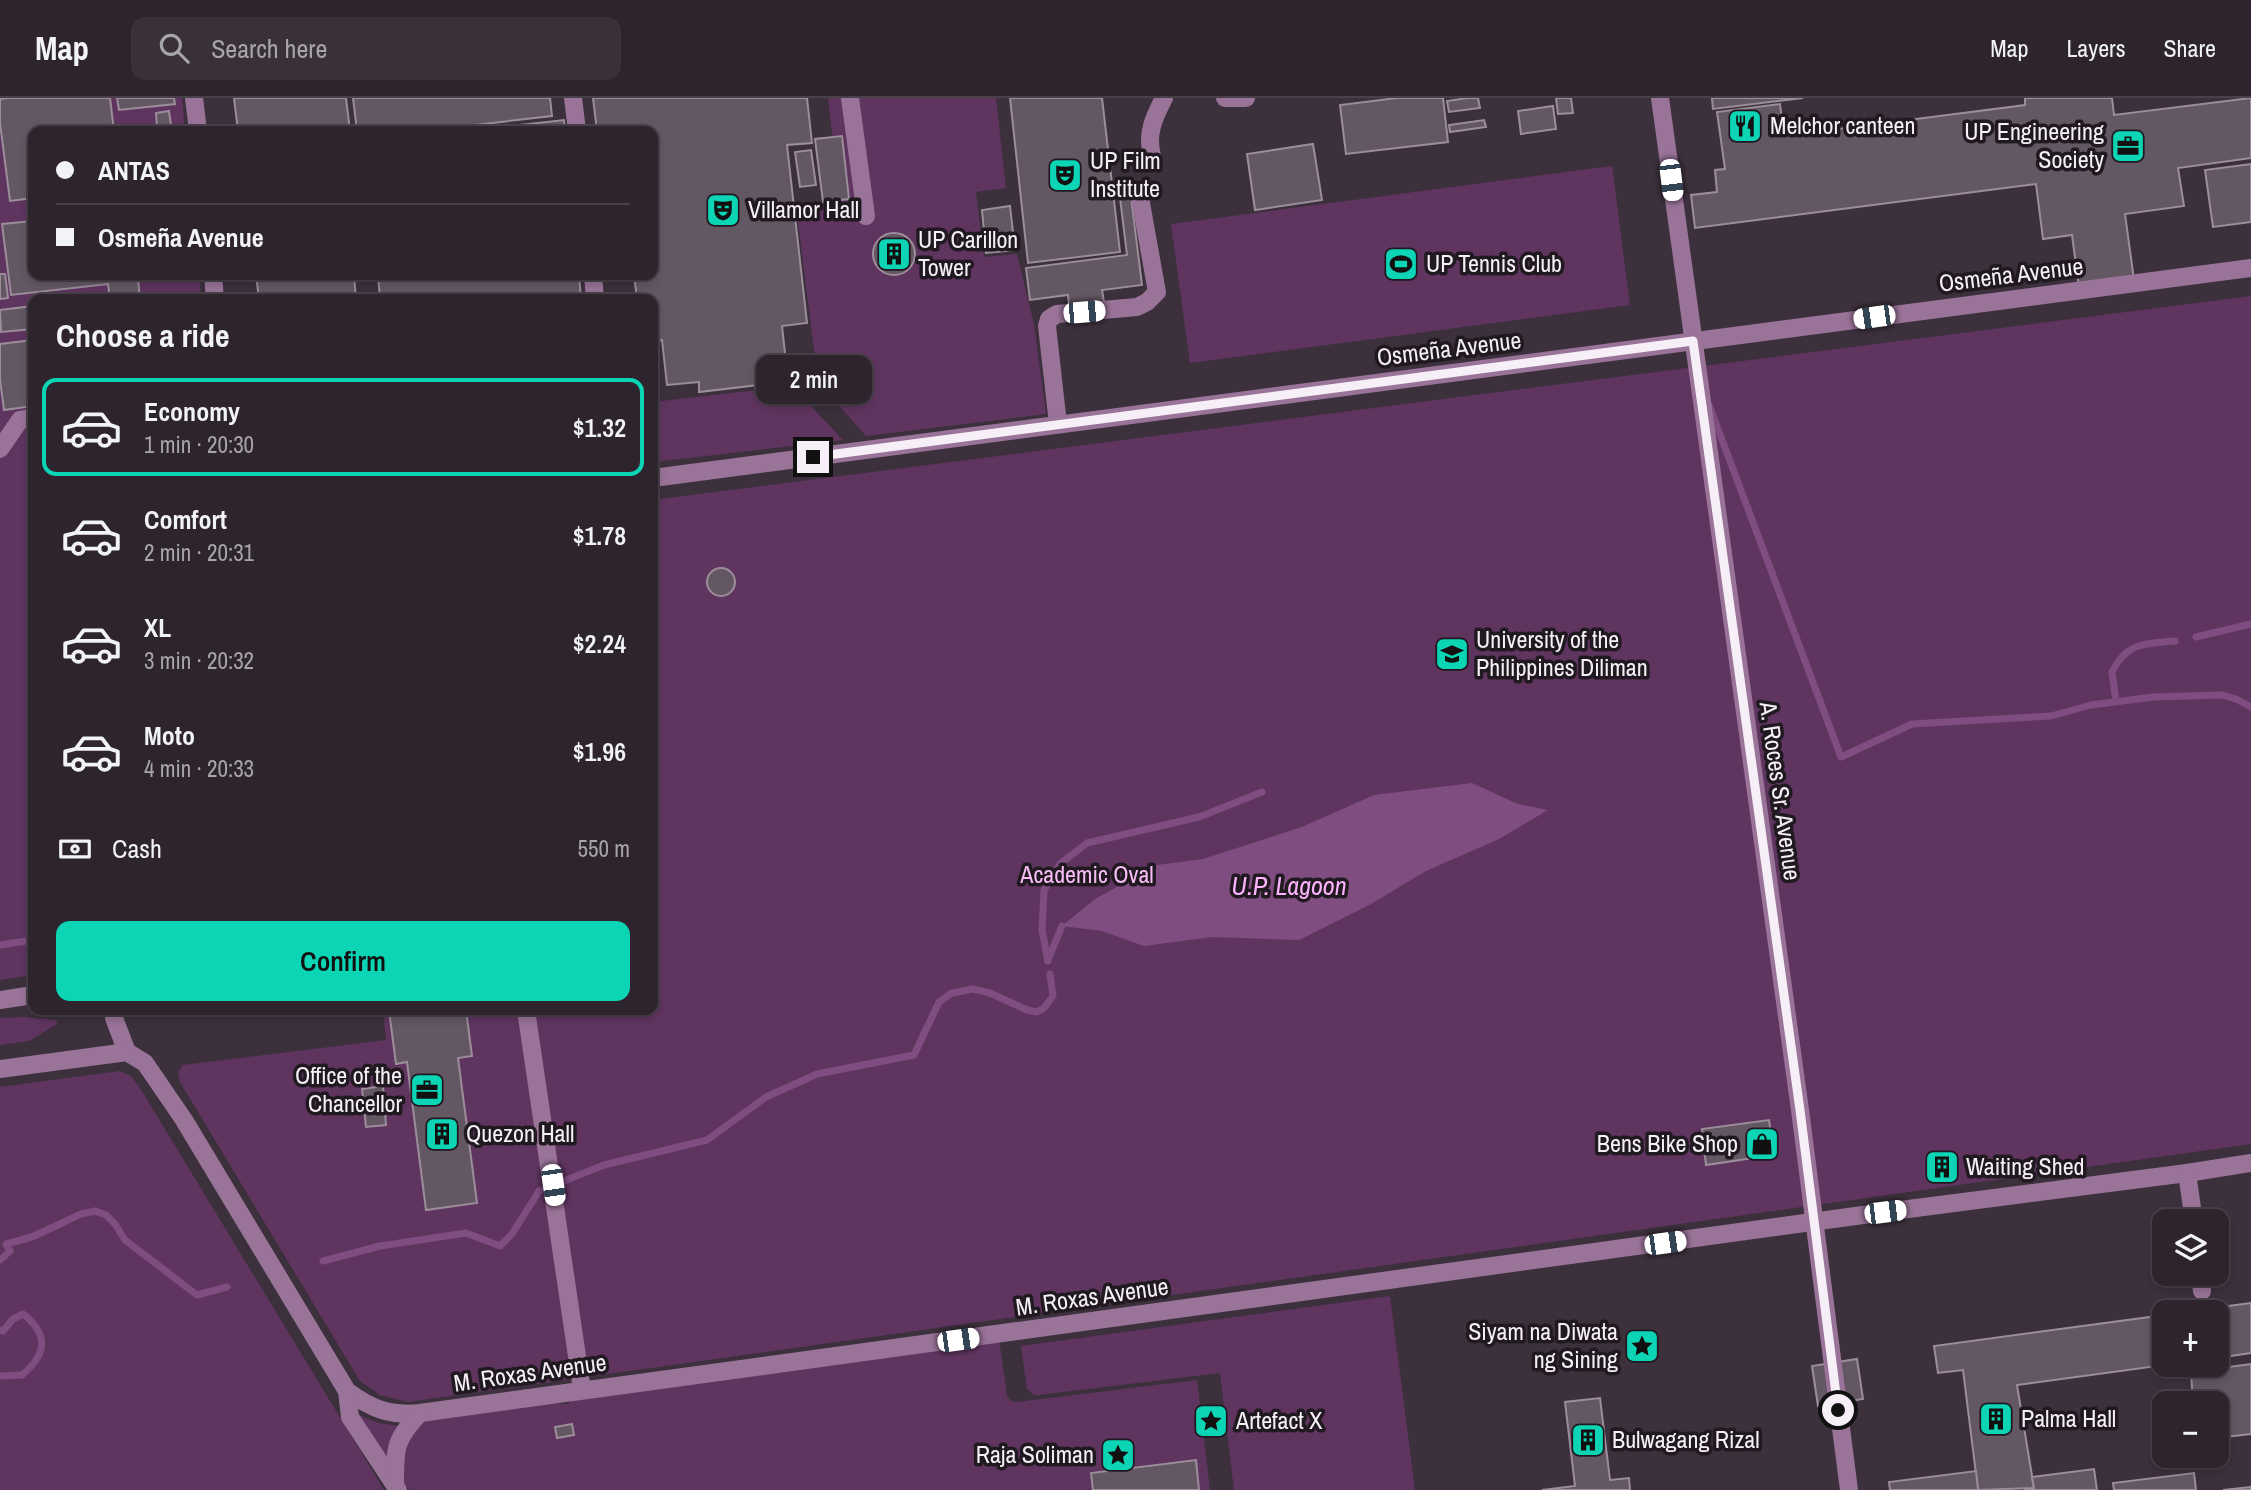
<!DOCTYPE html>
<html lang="en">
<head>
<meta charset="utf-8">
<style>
	body { margin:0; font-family:"Archivo Narrow",sans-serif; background:#393039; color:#f1f3f6; height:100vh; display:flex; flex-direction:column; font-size:26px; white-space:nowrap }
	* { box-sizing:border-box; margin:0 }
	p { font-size:23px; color:#a7a4aa }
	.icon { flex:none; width:38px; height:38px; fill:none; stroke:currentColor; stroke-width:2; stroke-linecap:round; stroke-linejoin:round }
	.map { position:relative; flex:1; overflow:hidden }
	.sheet { position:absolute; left:28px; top:196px; width:630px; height:721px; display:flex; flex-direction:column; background:#2d242d; border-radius:14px; box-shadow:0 4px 10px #0003,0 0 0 2px #484149 }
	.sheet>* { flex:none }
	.hud { position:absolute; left:28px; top:28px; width:630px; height:154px; border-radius:14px; box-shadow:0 4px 10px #0003,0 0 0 2px #484149; display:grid; align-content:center; height:154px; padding:0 28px; background:#2d242d }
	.controls { position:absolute; left:2152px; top:1111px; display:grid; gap:14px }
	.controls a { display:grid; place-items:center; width:77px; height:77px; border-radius:14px; background:#2d242d; box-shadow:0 4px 10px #0003,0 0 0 2px #484149; font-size:35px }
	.end { position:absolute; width:32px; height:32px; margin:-16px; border:9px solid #f7eff7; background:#111; box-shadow:0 0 0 4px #111 }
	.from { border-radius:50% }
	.bubble { position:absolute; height:49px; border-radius:14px; background:#2d242d; box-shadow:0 4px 10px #0003,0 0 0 2px #484149; font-size:23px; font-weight:600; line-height:49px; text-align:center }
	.car { position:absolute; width:21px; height:42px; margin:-21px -10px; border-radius:9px; box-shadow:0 0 5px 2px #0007; background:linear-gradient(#fff 24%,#345 0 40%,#fff 0 76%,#345 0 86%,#fff 0) }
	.hud b { display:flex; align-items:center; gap:24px; height:66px; font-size:26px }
	.hud b+b { border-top:2px solid #484149 }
	.hud i { width:18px; height:18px; background:#f1f3f6 }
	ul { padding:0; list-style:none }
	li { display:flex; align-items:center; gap:21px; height:98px; margin:0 14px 10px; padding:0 14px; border:4px solid transparent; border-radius:14px }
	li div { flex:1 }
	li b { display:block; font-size:26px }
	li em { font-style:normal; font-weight:600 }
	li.selected { border-color:#0bd5b5 }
	li>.icon { width:63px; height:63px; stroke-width:1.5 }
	h2 { padding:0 28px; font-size:32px; line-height:84px }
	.pay { display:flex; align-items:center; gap:18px; height:77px; padding:0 28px; font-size:26px }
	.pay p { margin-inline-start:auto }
	.cta { display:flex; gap:14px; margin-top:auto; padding:14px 28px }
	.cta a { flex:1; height:80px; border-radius:14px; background:#0bd5b5; color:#111; font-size:28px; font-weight:600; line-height:80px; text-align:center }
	header { display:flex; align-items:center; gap:42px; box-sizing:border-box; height:98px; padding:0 35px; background:#2d242d; border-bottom:2px solid #484149 }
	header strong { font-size:33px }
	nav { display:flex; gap:38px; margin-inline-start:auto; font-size:24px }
	.search { width:490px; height:63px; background:#393039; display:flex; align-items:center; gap:18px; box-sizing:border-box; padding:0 24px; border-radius:14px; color:#a7a4aa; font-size:26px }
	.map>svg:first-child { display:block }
	.green { fill:#5f3560 }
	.water { fill:#804d80 }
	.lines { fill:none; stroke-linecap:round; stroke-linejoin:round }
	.stream { stroke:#804d80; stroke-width:7 }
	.building { fill:#645764; stroke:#9c8d9b; stroke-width:2 }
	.minor { stroke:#997398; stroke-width:18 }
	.route { stroke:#f7eff7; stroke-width:9 }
	.labels { text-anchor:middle; stroke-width:7; stroke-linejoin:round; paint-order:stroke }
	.poi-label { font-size:24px; fill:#f7eff7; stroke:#201a20; text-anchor:start }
	.street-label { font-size:24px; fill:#f7eff7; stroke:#201a20 }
	.park-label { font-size:24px; fill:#f8bcf7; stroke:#201a20 }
	.water-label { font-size:26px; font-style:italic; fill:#feb3fe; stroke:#201a20 }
</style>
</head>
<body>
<header>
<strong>Map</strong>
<div class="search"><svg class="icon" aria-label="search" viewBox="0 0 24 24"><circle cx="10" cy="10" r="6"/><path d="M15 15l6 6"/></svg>Search here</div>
<nav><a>Map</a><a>Layers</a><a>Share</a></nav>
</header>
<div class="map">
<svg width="2251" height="1392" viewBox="0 0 2251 1392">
	<rect width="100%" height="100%" fill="#3c303c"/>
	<g class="green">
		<path d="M 0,0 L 182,0 L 185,33 L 33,33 L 33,177 L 199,177 L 201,201 L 33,201 L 33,877 L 0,882 Z"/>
		<path d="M 828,0 L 996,0 L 1006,90 L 976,94 L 984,159 L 1017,156 L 1034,226 L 1046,316 L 866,338 L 818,284 L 796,108 L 840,103 Z"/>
		<path d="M 1612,68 L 1630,207 L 1190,265 L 1171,126 Z"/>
		<path d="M 2251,198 L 2251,1046 L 408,1304 L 380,1297 L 360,1283 L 180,984 L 178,974 L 183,967 L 386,942 L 383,912 L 653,912 L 653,402 Z"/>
		<path d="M 792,288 L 843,342 L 653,364 L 653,304 Z"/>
		<path d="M 24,919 L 55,922 L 57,923 L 57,926 L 29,943 L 0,947 L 0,920 Z"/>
		<path d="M 120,973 L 131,978 L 140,990 L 384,1392 L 0,1392 L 0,989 Z"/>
		<path d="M 1390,1198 L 1415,1392 L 1234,1392 L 1220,1275 L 1039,1297 L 1034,1297 L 1027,1291 L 1021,1248 Z"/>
		<path d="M 999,1241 L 1007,1298 L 1011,1303 L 1016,1304 L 1197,1282 L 1210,1392 L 409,1392 L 397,1373 L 415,1324 L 524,1305 L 568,1306 L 574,1299 Z"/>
		<path d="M 359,1317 L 379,1325 L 399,1328 L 392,1369 Z"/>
	</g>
	<path class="water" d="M 1472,685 L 1518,706 L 1548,712 L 1499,741 L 1426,773 L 1371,806 L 1299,842 L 1212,839 L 1144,848 L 1102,833 L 1062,828 L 1095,801 L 1157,767 L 1203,761 L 1302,729 L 1374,697 Z"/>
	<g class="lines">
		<g class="stream">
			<path d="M 1709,307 L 1841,659 L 1912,626 L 2051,618 L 2091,607 L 2153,599 L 2222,597 L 2236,601 L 2251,609"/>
			<path d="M 2196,539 L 2251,526"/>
			<path d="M 2116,604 L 2112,574 C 2127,544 2144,546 2175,543"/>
			<path d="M 0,847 L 33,842"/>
			<path d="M 1048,862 L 1062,828"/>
			<path d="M 1048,863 L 1042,832 L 1044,792 L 1060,766 L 1087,745 L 1199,719 L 1262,694"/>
			<path d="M 0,1162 L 10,1153 L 6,1146 L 32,1139 L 81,1116 L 95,1113 L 106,1117 L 115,1126 L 125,1142 L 197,1197 L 227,1189"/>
			<path d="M 323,1163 L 380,1148 L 466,1135 L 500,1148 L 512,1136 L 539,1093 L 604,1067 L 707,1042 L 766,999 L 817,976 L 914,957 L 939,904 L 952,895 L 973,891 L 990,895 L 1027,912 L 1037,914 L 1044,910 L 1053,898 L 1050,876"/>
			<path d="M 0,1232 L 3,1233 L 13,1221 L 23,1216 C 50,1237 46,1257 22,1277 L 0,1278"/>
		</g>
	</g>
	<g class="building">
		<path d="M 8,0 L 110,0 L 114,33 L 33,33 L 33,100 L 10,103 L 0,25 L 0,1 Z"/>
		<path d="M 117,0 L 174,0 L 175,6 L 119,12 Z"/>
		<path d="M 234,0 L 346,0 L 350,33 L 238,33 Z"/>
		<path d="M 353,0 L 550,0 L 552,18 L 423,33 L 357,33 Z"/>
		<path d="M 593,0 L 807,0 L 812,45 L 787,47 L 807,225 L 782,228 L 787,273 L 757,276 L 758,287 L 699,294 L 699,284 L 667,287 L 662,242 L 653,243 L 653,201 L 637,201 L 634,177 L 653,177 L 653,33 L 597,33 Z"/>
		<path d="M 1010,0 L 1102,0 L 1120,154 L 1028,165 Z"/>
		<path d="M 1397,0 L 1443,0 L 1448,44 L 1346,56 L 1340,7 Z"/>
		<path d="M 1468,0 L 1478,0 L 1480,10 L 1449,14 L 1447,3 Z"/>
		<path d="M 1556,0 L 1571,0 L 1573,15 L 1558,16 Z"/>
		<path d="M 1712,0 L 1803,0 L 1713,11 Z"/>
		<path d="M 2025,0 L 2112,0 L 2114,17 L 2251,0 L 2251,60 L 2178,70 L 2184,108 L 2125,116 L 2134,182 L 2079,189 L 2072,137 L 2043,141 L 2036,86 L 1695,130 L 1691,97 L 1717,94 L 1715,72 L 1725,71 L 1717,14 L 1780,6 L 1784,38 L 2025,7 Z"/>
		<path d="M 1553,8 L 1556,31 L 1521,36 L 1518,13 Z"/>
		<path d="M 169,13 L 171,28 L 157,29 L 156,15 Z"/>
		<path d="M 564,22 L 565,33 L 475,33 L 475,32 Z"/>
		<path d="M 1484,22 L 1486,29 L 1450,34 L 1449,27 Z"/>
		<path d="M 842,38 L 849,101 L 823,104 L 815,41 Z"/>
		<path d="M 1313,46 L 1322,102 L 1255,112 L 1247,56 Z"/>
		<path d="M 811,52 L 816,87 L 800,89 L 795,54 Z"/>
		<path d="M 2251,66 L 2251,124 L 2213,129 L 2205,72 Z"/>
		<path d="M 1131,99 L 1142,187 L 1102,192 L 1104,204 L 1069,208 L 1068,197 L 1030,202 L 1026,170 L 1127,157 L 1120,100 Z"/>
		<path d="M 1010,108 L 1015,152 L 986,155 L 982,112 Z"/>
		<path d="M 33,123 L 33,177 L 174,177 L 138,181 L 140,201 L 110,201 L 108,186 L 11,197 L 2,126 Z"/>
		<circle cx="894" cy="156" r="21"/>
		<path d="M 0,176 L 5,176 L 8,200 L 0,201 Z"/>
		<path d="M 256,177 L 354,177 L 356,201 L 259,201 Z"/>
		<path d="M 378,177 L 579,177 L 581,201 L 380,201 Z"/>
		<path d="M 33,208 L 33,231 L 1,234 L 0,212 Z"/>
		<path d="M 33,242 L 33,308 L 4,312 L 0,282 L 0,246 Z"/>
		<circle cx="721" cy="484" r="14"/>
		<path d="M 389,912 L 466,912 L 472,958 L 458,960 L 477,1105 L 426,1112 L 407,964 L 396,966 Z"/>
		<path d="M 383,988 L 386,1027 L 366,1029 L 362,991 Z"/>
		<path d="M 1769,1022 L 1774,1057 L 1706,1067 L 1702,1031 Z"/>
		<path d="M 1949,1062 L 1951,1072 L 1934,1075 L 1932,1065 Z"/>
		<path d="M 2251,1205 L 2251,1255 L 2217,1260 L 2217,1214 L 2182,1214 Z"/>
		<path d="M 2165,1217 L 2165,1267 L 2017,1287 L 2034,1390 L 1978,1392 L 1963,1272 L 1938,1275 L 1934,1248 Z"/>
		<path d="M 1857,1261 L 1863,1301 L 1818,1308 L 1812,1268 Z"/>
		<path d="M 2251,1266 L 2251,1336 L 2217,1340 L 2217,1306 L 2193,1306 L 2191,1274 Z"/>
		<path d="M 1600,1300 L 1610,1382 L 1629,1380 L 1630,1392 L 1542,1392 L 1575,1388 L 1565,1304 Z"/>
		<path d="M 572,1326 L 574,1337 L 557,1340 L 555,1329 Z"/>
		<path d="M 1196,1362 L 1199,1392 L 1093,1392 L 1091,1375 Z"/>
		<path d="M 2094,1371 L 2097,1392 L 2024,1392 L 2034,1390 L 2032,1379 Z"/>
		<path d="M 1976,1373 L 1978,1392 L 1890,1392 L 1889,1384 Z"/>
		<path d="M 2194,1375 L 2196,1392 L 2114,1392 L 2113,1385 Z"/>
		<path d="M 2251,1389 L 2251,1392 L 2223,1392 Z"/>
	</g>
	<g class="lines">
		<g class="minor">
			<path d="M 194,0 L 198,33"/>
			<path d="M 573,0 L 577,33"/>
			<path d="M 850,0 L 866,118"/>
			<path d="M 1225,0 L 1246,0"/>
			<path d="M 1660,0 L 1800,1012 L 1849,1392"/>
			<path d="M 1152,58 C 1146,36 1154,19 1164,0"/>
			<path d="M 213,177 L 215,201"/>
			<path d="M 593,177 L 595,201"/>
			<path d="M 1058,326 L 1047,228 L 1049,221 L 1057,216 L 1137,209 L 1147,204 L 1157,194 L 1139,94"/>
			<path d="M 0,351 L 20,322 L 33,320"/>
			<path d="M 653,380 L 2251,170"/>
			<path d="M 0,902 L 33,897"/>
			<path d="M 115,912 L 114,920 L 127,954"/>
			<path d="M 526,912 L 582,1292"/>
			<path d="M 127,954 L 145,965 L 184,1022 L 347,1293 C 372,1311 389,1318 420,1315 L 1885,1114 L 2187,1075 L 2251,1065"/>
			<path d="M 0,971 L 127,954"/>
			<path d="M 2187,1075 L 2194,1124"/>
			<path d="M 2200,1176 L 2202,1193"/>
			<path d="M 347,1293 L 350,1319 L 398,1392"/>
			<path d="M 395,1386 C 395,1351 394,1342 420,1315"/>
		</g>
	</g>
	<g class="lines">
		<path class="route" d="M 813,359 L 1693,243 L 1800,1012 L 1838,1312"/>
	</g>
	<defs>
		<g id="restaurant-square" transform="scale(1.75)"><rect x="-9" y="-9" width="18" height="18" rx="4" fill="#0bd5b5" stroke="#201a20"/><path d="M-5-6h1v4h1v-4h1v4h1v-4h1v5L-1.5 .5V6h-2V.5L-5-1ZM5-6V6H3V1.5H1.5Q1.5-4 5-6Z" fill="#111"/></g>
		<g id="office-square" transform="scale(1.75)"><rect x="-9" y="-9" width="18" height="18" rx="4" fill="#0bd5b5" stroke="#201a20"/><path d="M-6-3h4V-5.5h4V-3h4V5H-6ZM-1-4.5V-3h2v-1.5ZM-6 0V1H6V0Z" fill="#111"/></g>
		<g id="theatre-square" transform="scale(1.75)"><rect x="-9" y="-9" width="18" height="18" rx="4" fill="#0bd5b5" stroke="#201a20"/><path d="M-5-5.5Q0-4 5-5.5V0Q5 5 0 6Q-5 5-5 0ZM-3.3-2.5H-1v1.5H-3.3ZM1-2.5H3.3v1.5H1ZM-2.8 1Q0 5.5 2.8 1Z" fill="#111"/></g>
		<g id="building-square" transform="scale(1.75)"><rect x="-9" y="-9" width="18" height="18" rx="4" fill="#0bd5b5" stroke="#201a20"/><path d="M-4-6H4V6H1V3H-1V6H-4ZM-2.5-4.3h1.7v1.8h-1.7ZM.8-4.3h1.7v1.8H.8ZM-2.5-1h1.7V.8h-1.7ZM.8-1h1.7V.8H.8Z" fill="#111"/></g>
		<g id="stadium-square" transform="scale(1.75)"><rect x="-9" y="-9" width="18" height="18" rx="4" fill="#0bd5b5" stroke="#201a20"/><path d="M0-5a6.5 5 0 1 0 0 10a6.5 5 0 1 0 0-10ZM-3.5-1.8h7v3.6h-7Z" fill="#111"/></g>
		<g id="university-square" transform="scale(1.75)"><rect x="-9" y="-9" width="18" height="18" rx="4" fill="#0bd5b5" stroke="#201a20"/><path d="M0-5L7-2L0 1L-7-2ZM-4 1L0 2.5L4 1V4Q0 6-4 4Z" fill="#111"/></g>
		<g id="shop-square" transform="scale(1.75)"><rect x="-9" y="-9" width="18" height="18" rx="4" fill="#0bd5b5" stroke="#201a20"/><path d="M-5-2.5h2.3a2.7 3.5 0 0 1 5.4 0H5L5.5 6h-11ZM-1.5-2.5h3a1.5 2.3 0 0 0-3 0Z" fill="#111"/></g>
		<g id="sight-square" transform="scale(1.75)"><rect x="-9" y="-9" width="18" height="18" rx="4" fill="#0bd5b5" stroke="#201a20"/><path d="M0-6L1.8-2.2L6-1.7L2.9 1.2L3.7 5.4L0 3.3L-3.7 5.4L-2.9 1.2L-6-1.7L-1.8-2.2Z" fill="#111"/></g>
	</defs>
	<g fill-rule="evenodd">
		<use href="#restaurant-square" x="1745" y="28"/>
		<use href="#office-square" x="2128" y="48"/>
		<use href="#theatre-square" x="1065" y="77"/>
		<use href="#theatre-square" x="723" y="112"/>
		<use href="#building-square" x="894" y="156"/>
		<use href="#stadium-square" x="1401" y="166"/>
		<use href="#university-square" x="1452" y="556"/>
		<use href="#office-square" x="427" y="992"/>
		<use href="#building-square" x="442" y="1036"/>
		<use href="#shop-square" x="1762" y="1046"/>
		<use href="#building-square" x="1942" y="1069"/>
		<use href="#sight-square" x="1642" y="1248"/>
		<use href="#building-square" x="1996" y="1321"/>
		<use href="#sight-square" x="1211" y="1323"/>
		<use href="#building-square" x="1588" y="1342"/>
		<use href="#sight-square" x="1118" y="1357"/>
	</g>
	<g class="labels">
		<g class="poi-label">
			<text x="1770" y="36">Melchor canteen</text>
			<text x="2104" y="42" text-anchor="end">UP Engineering<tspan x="2104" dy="28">Society</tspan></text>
			<text x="1090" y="71">UP Film<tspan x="1090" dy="28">Institute</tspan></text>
			<text x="748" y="120">Villamor Hall</text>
			<text x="918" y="150">UP Carillon<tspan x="918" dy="28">Tower</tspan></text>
			<text x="1426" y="174">UP Tennis Club</text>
			<text x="1476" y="550">University of the<tspan x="1476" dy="28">Philippines Diliman</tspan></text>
			<text x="402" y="986" text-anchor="end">Office of the<tspan x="402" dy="28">Chancellor</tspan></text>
			<text x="466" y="1044">Quezon Hall</text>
			<text x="1738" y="1054" text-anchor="end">Bens Bike Shop</text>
			<text x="1966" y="1077">Waiting Shed</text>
			<text x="1618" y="1242" text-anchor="end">Siyam na Diwata<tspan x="1618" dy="28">ng Sining</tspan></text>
			<text x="2021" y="1329">Palma Hall</text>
			<text x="1236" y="1331">Artefact X</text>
			<text x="1612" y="1350">Bulwagang Rizal</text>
			<text x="1094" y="1365" text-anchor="end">Raja Soliman</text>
		</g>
		<g class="street-label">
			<text transform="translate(2011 177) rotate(-7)" y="8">Osmeña Avenue</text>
			<text transform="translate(1449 251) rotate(-7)" y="8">Osmeña Avenue</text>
			<text transform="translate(1780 693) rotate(82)" y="8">A. Roces Sr. Avenue</text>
			<text transform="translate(1092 1199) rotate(-8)" y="8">M. Roxas Avenue</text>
			<text transform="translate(530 1275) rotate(-8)" y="8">M. Roxas Avenue</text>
		</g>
		<g class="park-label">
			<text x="1087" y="785">Academic Oval</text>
		</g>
		<g class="water-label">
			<text x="1289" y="797">U.P. Lagoon</text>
		</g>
	</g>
</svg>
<div class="controls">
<a><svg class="icon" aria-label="layers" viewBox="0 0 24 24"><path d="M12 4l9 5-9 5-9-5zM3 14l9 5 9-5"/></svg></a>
<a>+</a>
<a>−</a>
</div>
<i class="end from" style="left:1838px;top:1312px"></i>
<i class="end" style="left:813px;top:359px"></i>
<div class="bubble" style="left:756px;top:257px;width:116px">2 min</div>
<i class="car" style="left:1671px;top:82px;rotate:173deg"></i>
<i class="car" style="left:1084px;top:214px;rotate:85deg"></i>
<i class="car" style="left:1874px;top:219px;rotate:262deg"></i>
<i class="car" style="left:553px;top:1087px;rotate:172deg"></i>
<i class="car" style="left:1885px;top:1114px;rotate:83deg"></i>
<i class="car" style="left:1665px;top:1145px;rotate:82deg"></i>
<i class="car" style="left:958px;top:1242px;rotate:82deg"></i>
<div class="hud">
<b><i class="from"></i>ANTAS</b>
<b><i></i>Osmeña Avenue</b>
</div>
<section class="sheet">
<h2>Choose a ride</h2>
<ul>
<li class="selected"><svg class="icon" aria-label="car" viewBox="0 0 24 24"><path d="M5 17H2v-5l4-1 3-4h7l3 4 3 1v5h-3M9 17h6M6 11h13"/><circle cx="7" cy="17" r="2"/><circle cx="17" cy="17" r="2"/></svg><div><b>Economy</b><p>1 min · 20:30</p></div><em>$1.32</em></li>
<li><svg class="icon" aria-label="car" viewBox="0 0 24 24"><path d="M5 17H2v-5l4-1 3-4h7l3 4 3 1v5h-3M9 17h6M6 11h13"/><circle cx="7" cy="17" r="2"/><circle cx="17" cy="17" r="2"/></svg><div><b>Comfort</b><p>2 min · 20:31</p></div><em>$1.78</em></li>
<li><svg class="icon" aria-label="car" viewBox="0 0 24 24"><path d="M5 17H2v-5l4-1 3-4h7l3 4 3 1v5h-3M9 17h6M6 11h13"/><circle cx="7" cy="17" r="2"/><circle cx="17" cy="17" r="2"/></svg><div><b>XL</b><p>3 min · 20:32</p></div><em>$2.24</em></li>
<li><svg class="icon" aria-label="car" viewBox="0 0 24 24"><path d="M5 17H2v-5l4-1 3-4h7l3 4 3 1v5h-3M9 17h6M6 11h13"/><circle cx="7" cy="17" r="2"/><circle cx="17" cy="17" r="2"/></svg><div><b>Moto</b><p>4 min · 20:33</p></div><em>$1.96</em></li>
</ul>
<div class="pay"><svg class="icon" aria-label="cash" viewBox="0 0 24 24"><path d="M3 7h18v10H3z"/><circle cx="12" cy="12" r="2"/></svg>Cash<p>550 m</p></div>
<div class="cta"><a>Confirm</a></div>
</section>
</div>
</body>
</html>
